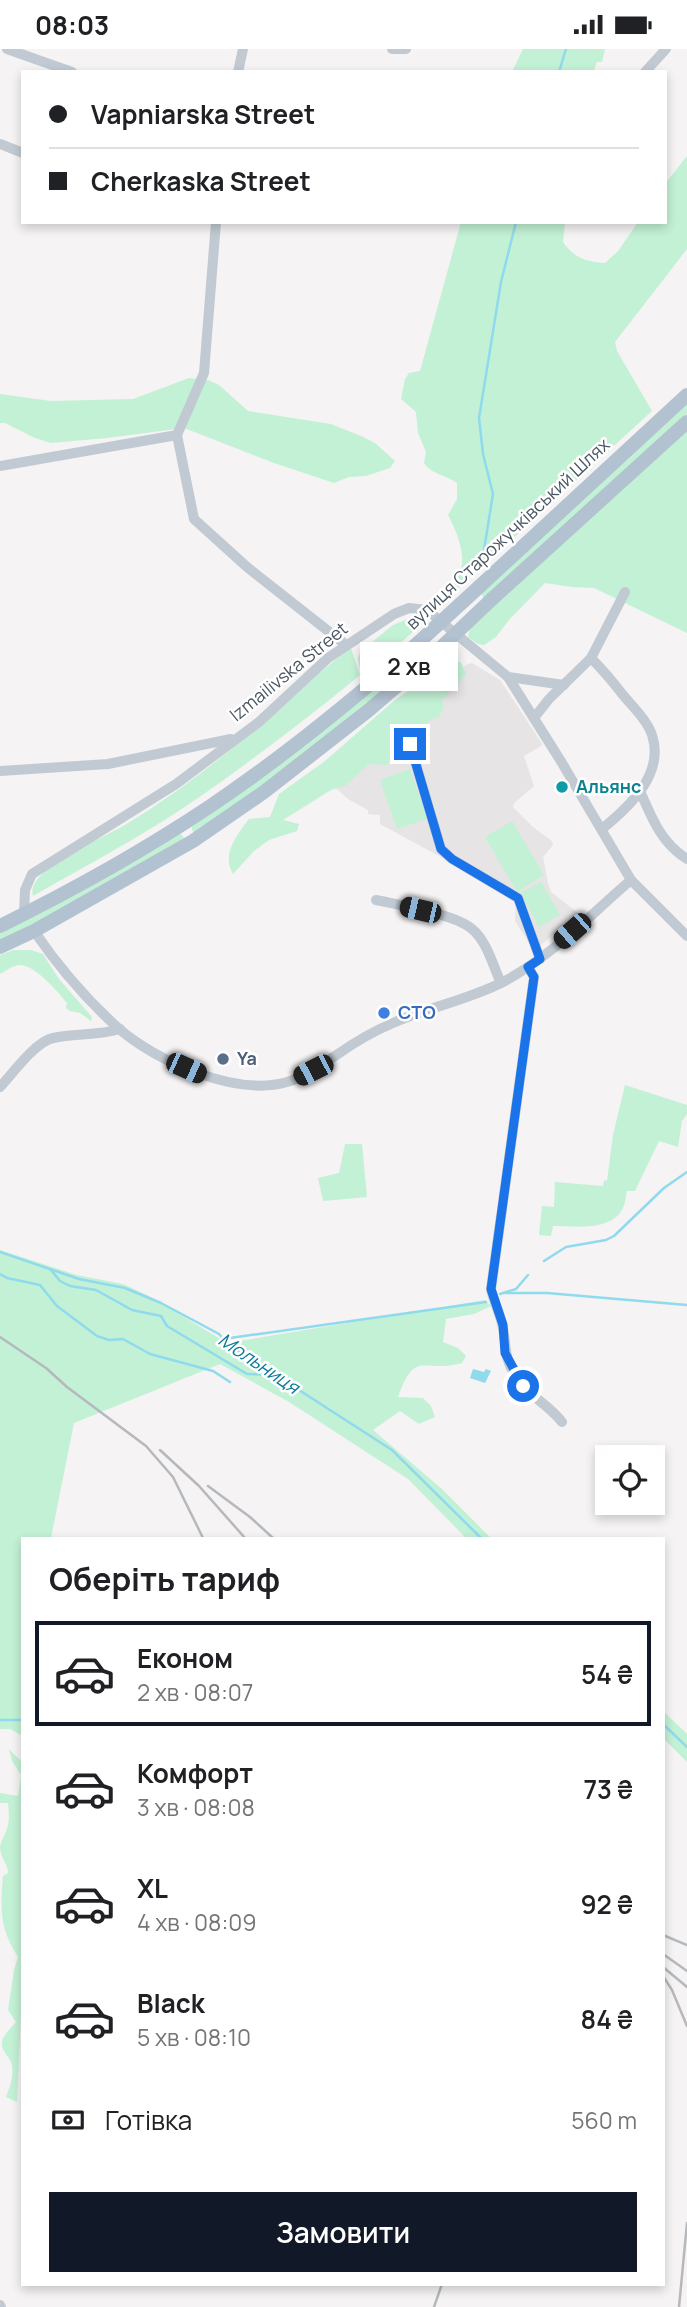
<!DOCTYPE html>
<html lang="uk">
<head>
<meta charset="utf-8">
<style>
	body { margin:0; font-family:Manrope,sans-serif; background:#f6f6f6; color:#202124; height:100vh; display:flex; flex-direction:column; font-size:26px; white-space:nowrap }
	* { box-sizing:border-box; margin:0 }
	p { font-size:23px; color:#757577 }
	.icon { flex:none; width:38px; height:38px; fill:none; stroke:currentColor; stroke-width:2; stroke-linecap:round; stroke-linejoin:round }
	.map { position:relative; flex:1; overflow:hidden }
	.drawer { position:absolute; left:21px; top:1488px; width:644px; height:749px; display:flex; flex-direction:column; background:#fff; border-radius:0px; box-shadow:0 4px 10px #0003 }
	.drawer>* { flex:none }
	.top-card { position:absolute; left:21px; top:21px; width:646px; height:154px; border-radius:0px; box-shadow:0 4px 10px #0003; display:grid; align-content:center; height:154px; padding:0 28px; background:#fff }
	.controls { position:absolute; left:595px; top:1396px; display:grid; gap:14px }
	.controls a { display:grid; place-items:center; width:70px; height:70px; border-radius:0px; background:#fff; box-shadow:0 4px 10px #0003; font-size:35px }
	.end { position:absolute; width:32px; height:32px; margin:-16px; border:9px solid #1a73e8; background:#fff; box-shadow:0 0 0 4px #fff }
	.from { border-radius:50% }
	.bubble { position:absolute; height:49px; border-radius:0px; background:#fff; box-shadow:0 4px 10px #0003; font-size:23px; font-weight:600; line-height:49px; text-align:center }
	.car { position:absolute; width:21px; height:42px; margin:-21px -10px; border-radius:9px; box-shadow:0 0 5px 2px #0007; background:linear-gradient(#222 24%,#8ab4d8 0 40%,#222 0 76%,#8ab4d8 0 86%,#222 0) }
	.top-card b { display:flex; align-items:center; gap:24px; height:66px; font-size:26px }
	.top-card b+b { border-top:2px solid #e0e0e0 }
	.top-card i { width:18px; height:18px; background:#202124 }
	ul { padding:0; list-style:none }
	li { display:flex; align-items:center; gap:21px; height:105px; margin:0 14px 10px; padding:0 14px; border:4px solid transparent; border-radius:0px }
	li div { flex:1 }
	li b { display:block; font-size:26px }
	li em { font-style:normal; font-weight:600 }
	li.on { border-color:#111827 }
	li>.icon { width:63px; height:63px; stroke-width:1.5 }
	h2 { padding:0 28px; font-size:32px; line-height:84px }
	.pay { display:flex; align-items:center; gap:18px; height:77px; padding:0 28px; font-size:26px }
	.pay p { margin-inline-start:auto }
	.button { display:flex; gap:14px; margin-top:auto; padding:14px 28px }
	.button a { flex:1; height:80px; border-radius:0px; background:#111827; color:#fff; font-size:28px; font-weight:600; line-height:80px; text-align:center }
	.status { display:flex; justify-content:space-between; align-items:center; height:49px; padding:0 35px; background:#fff; direction:ltr }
	.status svg { height:19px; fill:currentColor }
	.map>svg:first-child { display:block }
	.education { fill:#e6e4e5 }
	.green { fill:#c3f1d5 }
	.water { fill:#90daee }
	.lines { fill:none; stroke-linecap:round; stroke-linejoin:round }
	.stream { stroke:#90daee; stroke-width:2.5 }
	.minor { stroke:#c1cad2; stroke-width:10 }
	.major { stroke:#b3c2d1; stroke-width:14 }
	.rail { stroke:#b5b8bd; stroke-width:2.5 }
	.major-bridge { stroke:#b3c2d1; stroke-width:14 }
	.route { stroke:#1a73e8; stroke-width:9 }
	.culture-dot { fill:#0f9aa8; stroke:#fff; stroke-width:2.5 }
	.shop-dot { fill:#3f7fe0; stroke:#fff; stroke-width:2.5 }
	.service-dot { fill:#5c6f8a; stroke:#fff; stroke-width:2.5 }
	.labels { text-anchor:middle; stroke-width:5; stroke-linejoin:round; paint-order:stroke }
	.street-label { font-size:18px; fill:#4a5661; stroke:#fff }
	.culture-label { font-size:18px; font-weight:bold; fill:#0d838f; stroke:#fff; text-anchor:start }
	.shop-label { font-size:18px; font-weight:bold; fill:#366cbe; stroke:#fff; text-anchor:start }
	.service-label { font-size:18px; font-weight:bold; fill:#4e5e75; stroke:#fff; text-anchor:start }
	.water-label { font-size:19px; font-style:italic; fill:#0c7c9b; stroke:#fff }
</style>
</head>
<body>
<div class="status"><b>08:03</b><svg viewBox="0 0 49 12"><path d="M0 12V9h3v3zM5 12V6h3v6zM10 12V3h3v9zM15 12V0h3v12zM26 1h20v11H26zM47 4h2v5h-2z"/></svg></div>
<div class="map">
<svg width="687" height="2258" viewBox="0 0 687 2258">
	<rect width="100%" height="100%" fill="#f5f3f3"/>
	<path class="education" d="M 472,614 L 500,631 L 543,696 L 524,707 L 534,737 L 514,754 L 513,758 L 533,778 L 552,792 L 553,796 L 543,808 L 548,834 L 551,843 L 578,864 L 534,902 L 515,872 L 516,851 L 487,833 L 380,775 L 380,766 L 368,765 L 368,761 L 348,750 L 336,739 L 413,682 L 466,616 Z"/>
	<g class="green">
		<path d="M 523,0 L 605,0 L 602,13 L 597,13 L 593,23 L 512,23 Z"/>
		<path d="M 687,107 L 687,200 L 615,293 L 617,302 L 652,362 L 440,556 L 436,556 C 436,540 453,537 459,526 C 468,508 456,481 448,466 L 457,450 L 457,434 C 446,426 431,425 424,414 L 426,403 L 418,384 L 416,363 L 401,350 L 405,330 L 409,324 L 420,322 L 461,173 L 565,173 L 563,193 C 574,209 587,213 605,214 L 618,202 L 638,173 L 665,173 L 665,135 Z"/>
		<path d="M 189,329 L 208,331 L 219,336 L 248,362 L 331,375 L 361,387 L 375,394 L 395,412 L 390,419 L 366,427 L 349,428 L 334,434 L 274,414 L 184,379 L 107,389 L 51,394 L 35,389 L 5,374 L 0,374 L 0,345 L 51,352 L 133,350 Z"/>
		<path d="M 687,352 L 687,365 L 484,550 L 480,543 Z"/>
		<path d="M 687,381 L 687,584 L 594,539 L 572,538 L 545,534 L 509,571 L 496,588 L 484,596 L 478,595 L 468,588 L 470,578 Z"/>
		<path d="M 408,570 L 414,571 L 416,576 L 414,582 L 376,615 L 360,620 L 358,609 L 361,602 L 393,576 Z"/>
		<path d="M 351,599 L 360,626 C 308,669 254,710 198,749 C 146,785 89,815 33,847 C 25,820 105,788 125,776 C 173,747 219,711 262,675 C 292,649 319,622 351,599 Z"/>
		<path d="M 454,608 L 462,615 L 466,625 L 442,651 L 444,659 L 439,668 L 432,670 L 424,677 L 419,686 L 402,698 L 387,716 L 369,715 L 345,737 L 331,741 L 283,771 L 299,775 L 297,782 L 269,791 L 254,802 L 233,825 C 221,805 237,786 249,770 L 270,768 L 279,745 L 325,712 L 395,651 L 432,626 L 443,613 Z"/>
		<path d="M 401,614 L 408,618 L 407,622 L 316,697 L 196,785 L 193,783 L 191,776 Z"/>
		<path d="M 410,720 L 427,770 L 397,780 L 380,731 Z"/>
		<path d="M 512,772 L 544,826 L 517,843 L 485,788 Z"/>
		<path d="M 179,783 L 185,790 L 32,877 L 0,892 L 0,881 Z"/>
		<path d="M 541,833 L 560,866 L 539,878 L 520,844 Z"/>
		<path d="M 13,901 L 31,901 L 43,905 L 59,930 L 92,968 L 91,972 L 80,964 L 70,962 L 66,959 L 67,954 C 57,942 31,910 15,917 C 10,918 5,923 0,925 L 0,906 Z"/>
		<path d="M 625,1036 L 687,1056 L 687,1065 L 682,1072 L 678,1098 L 659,1092 L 635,1142 L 627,1142 C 626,1147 625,1155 623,1159 C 611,1183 575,1177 553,1177 L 551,1187 L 539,1186 L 542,1157 L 554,1158 L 555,1133 L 603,1137 L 604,1131 L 607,1132 L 613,1086 Z"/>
		<path d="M 345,1095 L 362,1095 L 367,1148 L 323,1152 L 318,1129 L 339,1124 Z"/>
		<path d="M 0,1201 L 77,1226 L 123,1235 L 149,1247 L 227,1294 L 485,1251 L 491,1257 L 474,1265 L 446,1270 L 443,1293 L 458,1299 L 466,1307 L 462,1314 C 422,1325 416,1299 398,1348 L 423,1349 L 431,1357 L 435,1368 L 419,1375 L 400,1362 L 373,1381 L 442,1440 L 491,1489 L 466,1489 L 408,1430 L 289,1353 L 220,1315 L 74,1374 L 51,1489 L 23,1489 L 23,1687 L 10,1680 L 0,1680 Z"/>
		<path d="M 663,1662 L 687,1685 L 687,1713 L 663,1689 Z"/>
		<path d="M 9,1700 L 23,1714 L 23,1922 L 17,2053 L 6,2048 C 10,2037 15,2025 11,2013 C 8,2006 1,2002 2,1992 C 4,1985 11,1979 16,1973 L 8,1961 L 14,1921 L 18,1908 C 0,1880 0,1861 3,1827 L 8,1824 C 8,1814 0,1809 0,1798 C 1,1792 4,1788 6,1782 C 10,1773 9,1764 8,1754 L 0,1754 L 0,1744 L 18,1747 L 21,1726 L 12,1712 Z"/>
	</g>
	<path class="water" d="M 473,1320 L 484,1323 L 486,1320 L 491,1322 L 485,1334 L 470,1329 Z"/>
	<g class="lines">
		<g class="stream">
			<path d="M 559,23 L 566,0"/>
			<path d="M 483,507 L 493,445 L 483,405 L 479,369 L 501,233 L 516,173"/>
			<path d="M 0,1203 L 79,1230 L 125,1239 L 161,1254 L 219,1285 L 229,1296 L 392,1401 L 481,1489"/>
			<path d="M 544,1212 L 566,1198 L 606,1191 L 614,1187 L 664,1139 L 687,1123"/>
			<path d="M 51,1221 L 60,1232 L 70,1237 L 96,1241 L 132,1261 L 161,1267 L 167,1277 L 247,1325 L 272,1326"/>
			<path d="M 0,1225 L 7,1229 L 40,1236 L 57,1257 L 97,1287 L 109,1291 L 123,1290 L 150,1305 L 213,1322 L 230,1333"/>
			<path d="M 505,1244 L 547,1244 L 687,1256"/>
			<path d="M 500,1245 L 516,1240 L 528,1226"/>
			<path d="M 223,1290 L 486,1253"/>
			<path d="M 0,1671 L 23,1671"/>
			<path d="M 663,1675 L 687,1698"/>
		</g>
		<g class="minor">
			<path d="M 7,0 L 72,23"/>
			<path d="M 392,0 L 406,0"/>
			<path d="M 238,23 L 243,0"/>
			<path d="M 645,23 L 666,0"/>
			<path d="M 0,95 L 23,104"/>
			<path d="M 177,386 L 194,470 L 247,518 L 346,596"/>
			<path d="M 177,386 L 204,324 L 216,173"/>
			<path d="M 0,417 L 177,386"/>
			<path d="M 591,609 C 603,621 613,633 623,646 C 633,658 647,671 652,686 C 665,725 629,758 602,780"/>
			<path d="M 508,628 L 564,636"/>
			<path d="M 534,669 L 549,650 L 591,609 L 625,543"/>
			<path d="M 410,695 L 441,800 L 452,810 L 518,849 L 540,910"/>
			<path d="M 0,722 L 108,715 L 231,690"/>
			<path d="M 640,742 C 652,769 661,794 687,810"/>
			<path d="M 376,851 C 399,856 455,865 472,880 C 487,892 493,917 501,934"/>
			<path d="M 24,865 L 25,841 L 32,825 L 176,735 L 259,673 L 328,609 L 394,565 L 409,559 L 427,561 L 508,628 L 562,714 L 631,831 L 687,887"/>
			<path d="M 34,882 C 58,917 85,949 117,978 C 155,1012 236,1048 287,1033 C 305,1028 322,1015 338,1005 C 355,993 374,982 393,974 C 429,958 468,951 503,933 C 551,908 590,866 631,831"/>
			<path d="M 528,918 L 534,928 L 491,1240 C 493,1250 498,1260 501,1271 C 508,1294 501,1308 519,1332 C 531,1348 550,1357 562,1373"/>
			<path d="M 0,1038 C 13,1024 35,993 53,989 C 75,984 97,987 120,980"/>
			<path d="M 0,2256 L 1,2258"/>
		</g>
		<g class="major">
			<path d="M 480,537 L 687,346"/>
			<path d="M 492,550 L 687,373"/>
			<path d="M 0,877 C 71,842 143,802 209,758 C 282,709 353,651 419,593"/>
			<path d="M 0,898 L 34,882 L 193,792 L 264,743 L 369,661 L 432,607"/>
		</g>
		<g class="rail">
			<path d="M 0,1288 L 46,1319 L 67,1338 L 146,1397 L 173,1428 L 203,1489"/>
			<path d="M 160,1401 L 199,1437 L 245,1489"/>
			<path d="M 208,1437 L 250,1468 L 273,1489"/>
			<path d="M 663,1886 L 687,1896"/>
			<path d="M 663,1905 L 687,1922"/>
			<path d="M 663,1918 L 687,1938"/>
			<path d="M 663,1927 L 672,1941 L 687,1977"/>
			<path d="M 434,2258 L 442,2235"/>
			<path d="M 679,2258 L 687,2174"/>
		</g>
		<g class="major-bridge">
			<path d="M 419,593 L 480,537"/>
			<path d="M 432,607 L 492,550"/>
		</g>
	</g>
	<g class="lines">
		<path class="route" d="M 410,695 L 441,800 L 452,810 L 518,849 L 540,910 L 528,918 L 534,928 L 491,1240 L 503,1276 L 505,1304 L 523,1337"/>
	</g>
	<circle class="culture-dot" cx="562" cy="738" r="7"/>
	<circle class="shop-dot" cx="384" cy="964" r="7"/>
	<circle class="service-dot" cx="223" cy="1010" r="7"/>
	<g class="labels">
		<g class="street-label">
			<text transform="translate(508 485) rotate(-43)" y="6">вулиця Старожучківський Шлях</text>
			<text transform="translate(289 623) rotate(-39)" y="6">Izmailivska Street</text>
		</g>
		<g class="culture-label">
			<text x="576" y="744">Альянс</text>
		</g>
		<g class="shop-label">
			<text x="398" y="970">СТО</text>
		</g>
		<g class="service-label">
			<text x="237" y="1016">Ya</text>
		</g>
		<g class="water-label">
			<text transform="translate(259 1314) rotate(34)" y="7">Мольниця</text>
		</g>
	</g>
</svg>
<div class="controls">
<a><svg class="icon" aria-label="locate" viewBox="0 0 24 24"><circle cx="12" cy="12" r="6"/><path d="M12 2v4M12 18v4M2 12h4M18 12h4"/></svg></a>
</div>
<i class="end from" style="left:523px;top:1337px"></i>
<i class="end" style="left:410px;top:695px"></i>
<div class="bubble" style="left:360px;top:593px;width:98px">2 хв</div>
<i class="car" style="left:420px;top:861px;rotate:283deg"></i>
<i class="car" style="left:572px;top:882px;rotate:229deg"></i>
<i class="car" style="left:186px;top:1019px;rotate:114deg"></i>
<i class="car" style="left:313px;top:1021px;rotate:243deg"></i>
<div class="top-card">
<b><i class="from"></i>Vapniarska Street</b>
<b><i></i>Cherkaska Street</b>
</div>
<section class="drawer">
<h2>Оберіть тариф</h2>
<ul>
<li class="on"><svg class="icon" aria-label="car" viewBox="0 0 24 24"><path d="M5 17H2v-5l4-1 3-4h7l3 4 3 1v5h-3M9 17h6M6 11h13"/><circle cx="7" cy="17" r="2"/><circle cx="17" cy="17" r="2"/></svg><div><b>Економ</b><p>2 хв · 08:07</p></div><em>54 ₴</em></li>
<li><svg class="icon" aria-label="car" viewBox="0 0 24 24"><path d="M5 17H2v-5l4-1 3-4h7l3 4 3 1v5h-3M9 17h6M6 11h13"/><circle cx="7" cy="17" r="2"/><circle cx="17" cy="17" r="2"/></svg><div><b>Комфорт</b><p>3 хв · 08:08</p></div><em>73 ₴</em></li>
<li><svg class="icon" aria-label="car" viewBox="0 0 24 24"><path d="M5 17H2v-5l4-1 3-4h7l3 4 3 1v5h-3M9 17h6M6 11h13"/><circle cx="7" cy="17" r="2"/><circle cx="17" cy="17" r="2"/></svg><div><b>XL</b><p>4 хв · 08:09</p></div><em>92 ₴</em></li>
<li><svg class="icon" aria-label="car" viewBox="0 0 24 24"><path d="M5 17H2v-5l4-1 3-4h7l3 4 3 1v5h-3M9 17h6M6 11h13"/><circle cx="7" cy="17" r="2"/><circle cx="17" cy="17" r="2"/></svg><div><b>Black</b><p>5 хв · 08:10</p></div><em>84 ₴</em></li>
</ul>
<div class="pay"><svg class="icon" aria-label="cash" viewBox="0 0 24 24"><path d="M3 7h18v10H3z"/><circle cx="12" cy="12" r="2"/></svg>Готівка<p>560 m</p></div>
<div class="button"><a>Замовити</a></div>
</section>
</div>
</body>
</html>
